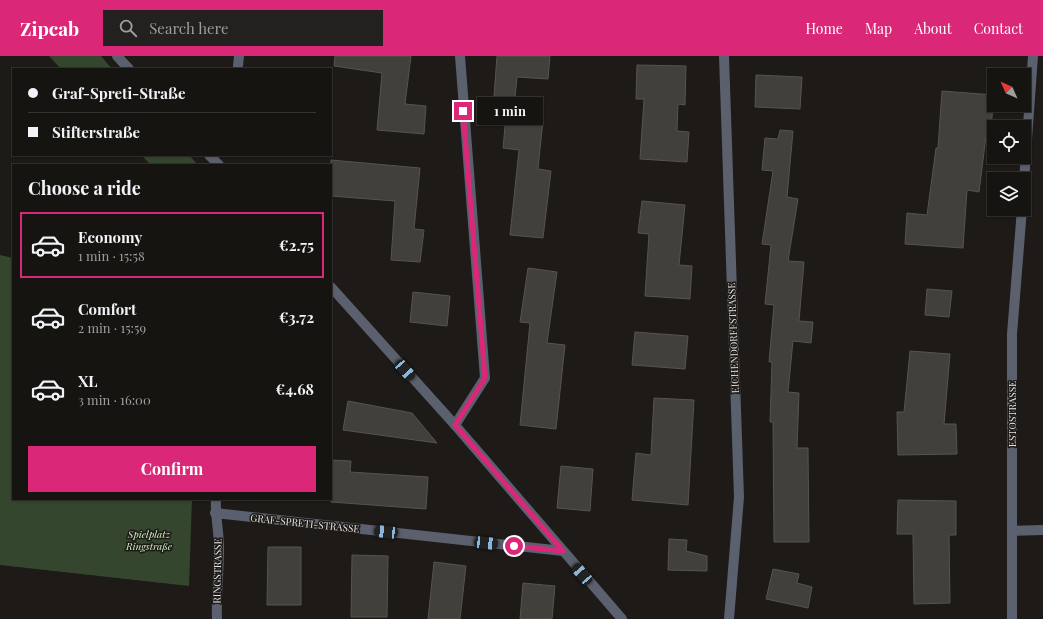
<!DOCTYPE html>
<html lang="en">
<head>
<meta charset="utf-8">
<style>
	body { margin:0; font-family:"Playfair Display",serif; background:#23211f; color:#f1f3f6; height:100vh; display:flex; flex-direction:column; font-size:15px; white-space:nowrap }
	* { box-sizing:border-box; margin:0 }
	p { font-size:13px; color:#9e9e9f }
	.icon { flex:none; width:22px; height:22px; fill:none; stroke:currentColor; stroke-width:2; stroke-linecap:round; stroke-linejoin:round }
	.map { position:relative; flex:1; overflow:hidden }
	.sheet { position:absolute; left:12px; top:108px; width:320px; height:336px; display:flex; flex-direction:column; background:#161411; border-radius:0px; box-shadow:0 1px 3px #0004,0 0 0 1px #353331 }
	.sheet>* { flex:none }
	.top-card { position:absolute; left:12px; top:12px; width:320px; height:88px; border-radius:0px; box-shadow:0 1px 3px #0004,0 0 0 1px #353331; display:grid; align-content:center; height:88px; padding:0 16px; background:#161411 }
	.needle { width:26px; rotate:315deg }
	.fabs { position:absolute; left:987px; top:12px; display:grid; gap:8px }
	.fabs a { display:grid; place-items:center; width:44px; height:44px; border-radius:0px; background:#161411; box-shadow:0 1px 3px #0004,0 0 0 1px #353331; font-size:20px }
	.end { position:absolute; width:18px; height:18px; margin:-9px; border:5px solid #db2777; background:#fff; box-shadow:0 0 0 2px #fff }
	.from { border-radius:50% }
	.bubble { position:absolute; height:28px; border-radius:0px; background:#161411; box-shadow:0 1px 3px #0004,0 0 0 1px #353331; font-size:13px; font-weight:700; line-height:28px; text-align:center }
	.car { position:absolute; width:12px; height:24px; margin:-12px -6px; border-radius:5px; box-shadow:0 0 3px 1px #0007; background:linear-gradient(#222 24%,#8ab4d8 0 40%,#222 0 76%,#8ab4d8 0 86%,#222 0) }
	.top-card b { display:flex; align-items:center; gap:14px; height:38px; font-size:15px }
	.top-card b+b { border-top:1px solid #353331 }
	.top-card i { width:10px; height:10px; background:#f1f3f6 }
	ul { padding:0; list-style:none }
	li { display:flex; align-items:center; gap:12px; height:66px; margin:0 8px 6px; padding:0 8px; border:2px solid transparent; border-radius:0px }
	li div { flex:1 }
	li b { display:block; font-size:15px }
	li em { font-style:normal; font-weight:700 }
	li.selected { border-color:#db2777 }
	li>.icon { width:36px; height:36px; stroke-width:1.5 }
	h2 { padding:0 16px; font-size:18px; line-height:48px }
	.button { display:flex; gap:8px; margin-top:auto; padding:8px 16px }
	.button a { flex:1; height:46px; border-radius:0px; background:#db2777; color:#fff; font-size:16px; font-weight:700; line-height:46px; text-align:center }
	header { display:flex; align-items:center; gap:24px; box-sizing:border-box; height:56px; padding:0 20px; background:#db2777; color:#fff }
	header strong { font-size:19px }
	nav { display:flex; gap:22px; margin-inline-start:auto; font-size:14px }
	.search { width:280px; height:36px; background:#23211f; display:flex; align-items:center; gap:10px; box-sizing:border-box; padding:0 14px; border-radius:0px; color:#9e9e9f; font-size:15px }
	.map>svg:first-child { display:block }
	.green { fill:#35462e }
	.building { fill:#42403b; stroke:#57544f }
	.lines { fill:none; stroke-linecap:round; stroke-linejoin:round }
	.minor { stroke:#5b606e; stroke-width:10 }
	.route { stroke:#db2777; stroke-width:5 }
	.labels { text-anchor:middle; stroke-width:3; stroke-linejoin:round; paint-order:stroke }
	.street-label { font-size:10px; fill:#e7e5e2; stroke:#1d1a17 }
	.park-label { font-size:10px; font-style:italic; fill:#cbf1bb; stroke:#1d1a17 }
</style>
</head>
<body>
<header>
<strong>Zipcab</strong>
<div class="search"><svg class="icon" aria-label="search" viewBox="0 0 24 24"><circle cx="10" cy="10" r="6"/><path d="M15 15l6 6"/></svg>Search here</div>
<nav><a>Home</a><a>Map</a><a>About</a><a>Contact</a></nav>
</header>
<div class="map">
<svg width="1043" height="563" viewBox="0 0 1043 563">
	<rect width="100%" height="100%" fill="#1d1a17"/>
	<g class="green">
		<path d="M 49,0 L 101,0 L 112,13 L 61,13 Z"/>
		<path d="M 141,99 L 189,99 L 198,109 L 151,109 Z"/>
		<path d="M 0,199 L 13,202 L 13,443 L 192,443 L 189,530 L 0,509 Z"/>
	</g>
	<g class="building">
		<path d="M 335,0 L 411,0 L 405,48 L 426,50 L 424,78 L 377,74 L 382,17 L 334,10 Z"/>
		<path d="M 497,0 L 550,0 L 548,23 L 517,21 L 515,42 L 494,40 Z"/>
		<path d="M 637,9 L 686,10 L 685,49 L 678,48 L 677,75 L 689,76 L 687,106 L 640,103 L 644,43 L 636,43 Z"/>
		<path d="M 756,19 L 802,21 L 800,53 L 755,51 Z"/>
		<path d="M 942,35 L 994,39 L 991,72 L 987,72 L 979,136 L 967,134 L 963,192 L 905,188 L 907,157 L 927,159 L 936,92 L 938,92 Z"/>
		<path d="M 506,60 L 543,64 L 538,113 L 551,115 L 543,182 L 510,179 L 519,94 L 503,92 Z"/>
		<path d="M 780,74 L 793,75 L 787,141 L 798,143 L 788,205 L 804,206 L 799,265 L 813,266 L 811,287 L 793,285 L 788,336 L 799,337 L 797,392 L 808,392 L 809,486 L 774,486 L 773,366 L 770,366 L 772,306 L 769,306 L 774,249 L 765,248 L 771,189 L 762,188 L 773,115 L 762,114 L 765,82 L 778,83 Z"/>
		<path d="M 331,104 L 420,112 L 414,173 L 424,174 L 420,206 L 391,204 L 395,145 L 331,140 Z"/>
		<path d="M 642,145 L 685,149 L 679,209 L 692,210 L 690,243 L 645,240 L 649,178 L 638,177 Z"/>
		<path d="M 528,212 L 557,216 L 547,287 L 565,289 L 556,373 L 520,369 L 530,267 L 520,266 Z"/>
		<path d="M 927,233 L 952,235 L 949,261 L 925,259 Z"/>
		<path d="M 413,236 L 450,240 L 447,270 L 410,266 Z"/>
		<path d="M 635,276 L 688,280 L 685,313 L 632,309 Z"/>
		<path d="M 910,295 L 950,298 L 944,368 L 956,368 L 957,398 L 898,399 L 897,356 L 904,356 Z"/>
		<path d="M 654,342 L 694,344 L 688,449 L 632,444 L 636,397 L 651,399 Z"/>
		<path d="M 348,345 L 412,357 L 437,387 L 343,374 Z"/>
		<path d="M 331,404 L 351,405 L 350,416 L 428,421 L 426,453 L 331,446 Z"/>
		<path d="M 561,410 L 593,413 L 590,455 L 557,452 Z"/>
		<path d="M 898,444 L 956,445 L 956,479 L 949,479 L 950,547 L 914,548 L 913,478 L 897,478 Z"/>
		<path d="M 669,483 L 687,484 L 686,495 L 707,500 L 707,515 L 668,514 Z"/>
		<path d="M 268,491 L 301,491 L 301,549 L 267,549 Z"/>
		<path d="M 352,499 L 388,500 L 387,561 L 351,561 Z"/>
		<path d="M 434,506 L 466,510 L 460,563 L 428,563 Z"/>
		<path d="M 773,513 L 799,518 L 797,527 L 812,531 L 808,552 L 766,543 Z"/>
		<path d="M 523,527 L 555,530 L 552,563 L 520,563 Z"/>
	</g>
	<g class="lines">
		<g class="minor">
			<path d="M 117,0 L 129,13"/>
			<path d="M 724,0 L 739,441 L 729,563"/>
			<path d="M 238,10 L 239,0"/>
			<path d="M 209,99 L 219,109"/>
			<path d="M 1024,125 L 1033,0"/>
			<path d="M 331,231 L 455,369 L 622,563"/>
			<path d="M 455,369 L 485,322 L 460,0"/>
			<path d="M 216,443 C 215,460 219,475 219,492 C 219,516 216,539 217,563"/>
			<path d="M 215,457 L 563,495"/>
			<path d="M 1012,475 L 1043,474"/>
			<path d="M 1012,563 L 1012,278 L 1022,153"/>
		</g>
	</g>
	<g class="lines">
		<path class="route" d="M 463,55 L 485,322 L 455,369 L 563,495 L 514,490"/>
	</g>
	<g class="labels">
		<g class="street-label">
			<text transform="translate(733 282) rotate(-92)" y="4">EICHENDORFFSTRASSE</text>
			<text transform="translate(1012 358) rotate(-90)" y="4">ESTOSTRASSE</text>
			<text transform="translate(305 467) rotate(6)" y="4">GRAF-SPRETI-STRASSE</text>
			<text transform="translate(217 515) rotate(-89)" y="4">RINGSTRASSE</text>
		</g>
		<g class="park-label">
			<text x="149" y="482">Spielplatz<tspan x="149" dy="12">Ringstraße</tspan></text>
		</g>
	</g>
</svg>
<div class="fabs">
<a><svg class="needle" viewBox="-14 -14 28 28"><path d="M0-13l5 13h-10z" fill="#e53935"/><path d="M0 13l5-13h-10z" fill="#9e9e9f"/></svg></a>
<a><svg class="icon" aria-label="locate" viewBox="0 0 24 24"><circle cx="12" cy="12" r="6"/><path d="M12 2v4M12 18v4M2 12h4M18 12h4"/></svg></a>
<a><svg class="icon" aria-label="layers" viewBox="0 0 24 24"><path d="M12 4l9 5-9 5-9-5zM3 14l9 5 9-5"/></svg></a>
</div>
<i class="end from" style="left:514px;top:490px"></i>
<i class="end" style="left:463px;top:55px"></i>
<div class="bubble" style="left:477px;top:41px;width:66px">1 min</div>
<i class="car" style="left:405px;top:314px;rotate:138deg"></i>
<i class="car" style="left:386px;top:476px;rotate:276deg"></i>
<i class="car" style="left:486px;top:487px;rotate:96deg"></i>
<i class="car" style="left:582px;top:518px;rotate:319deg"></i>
<div class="top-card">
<b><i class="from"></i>Graf-Spreti-Straße</b>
<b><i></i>Stifterstraße</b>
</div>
<section class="sheet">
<h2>Choose a ride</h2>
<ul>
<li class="selected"><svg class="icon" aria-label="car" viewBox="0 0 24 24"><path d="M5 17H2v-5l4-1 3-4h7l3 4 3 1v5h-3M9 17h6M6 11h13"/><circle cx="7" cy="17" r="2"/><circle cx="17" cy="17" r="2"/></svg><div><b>Economy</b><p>1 min · 15:58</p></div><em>€2.75</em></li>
<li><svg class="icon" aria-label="car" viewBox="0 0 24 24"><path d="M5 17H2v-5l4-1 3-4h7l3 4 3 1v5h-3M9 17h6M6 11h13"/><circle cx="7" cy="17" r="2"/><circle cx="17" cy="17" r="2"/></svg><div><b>Comfort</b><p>2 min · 15:59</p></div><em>€3.72</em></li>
<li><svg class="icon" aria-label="car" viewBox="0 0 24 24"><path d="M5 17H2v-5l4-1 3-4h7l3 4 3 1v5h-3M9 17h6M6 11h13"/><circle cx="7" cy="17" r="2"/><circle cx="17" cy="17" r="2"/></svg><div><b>XL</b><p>3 min · 16:00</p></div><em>€4.68</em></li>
</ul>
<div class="button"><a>Confirm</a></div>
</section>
</div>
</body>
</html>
